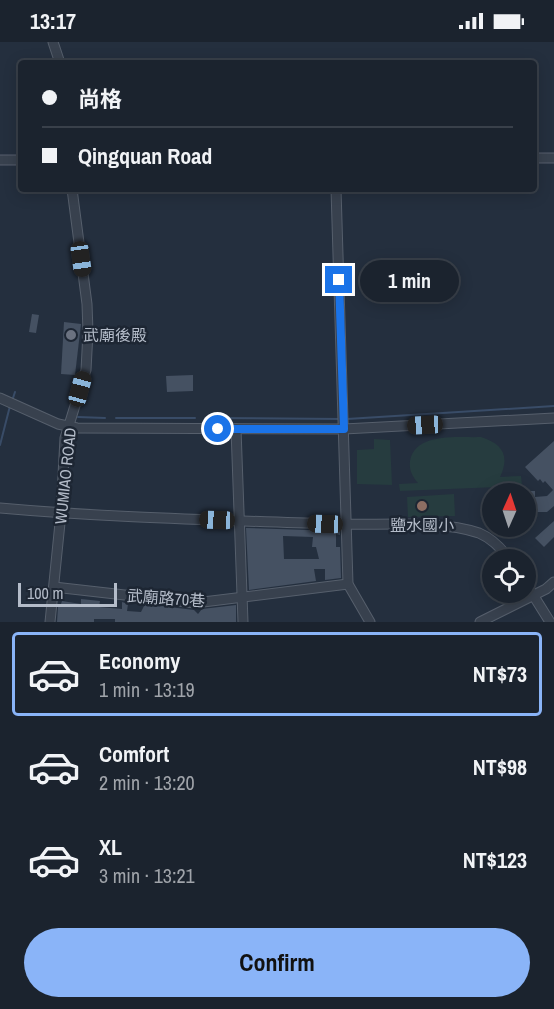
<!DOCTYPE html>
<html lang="en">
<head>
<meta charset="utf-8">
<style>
	body { margin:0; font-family:"Archivo Narrow","Noto Sans TC",sans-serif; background:#242b36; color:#f1f3f6; height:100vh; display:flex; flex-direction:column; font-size:22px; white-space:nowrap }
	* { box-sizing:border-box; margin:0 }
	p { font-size:20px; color:#a0a4aa }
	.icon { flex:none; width:33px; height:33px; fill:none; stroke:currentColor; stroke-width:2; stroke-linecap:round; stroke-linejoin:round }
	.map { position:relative; height:580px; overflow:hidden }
	.side { display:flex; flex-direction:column; background:#1b232e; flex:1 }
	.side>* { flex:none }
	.banner { position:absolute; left:18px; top:18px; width:519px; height:132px; border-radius:6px; box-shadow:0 3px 15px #0003,0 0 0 2px #39404a; display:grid; align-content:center; height:132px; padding:0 24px; background:#1b232e }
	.needle { width:39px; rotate:3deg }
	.controls { position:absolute; left:482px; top:441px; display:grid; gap:12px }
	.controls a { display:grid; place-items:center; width:54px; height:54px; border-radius:50%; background:#1b232e; box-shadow:0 3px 15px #0003,0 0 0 2px #39404a; font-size:30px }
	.scale { position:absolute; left:18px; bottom:15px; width:99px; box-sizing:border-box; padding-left:6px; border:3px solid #b4bcc9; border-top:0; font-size:16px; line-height:21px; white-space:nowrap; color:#b4bcc9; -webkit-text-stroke:4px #1d2633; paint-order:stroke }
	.end { position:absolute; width:27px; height:27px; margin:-14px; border:8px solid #1a73e8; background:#fff; box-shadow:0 0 0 3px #fff }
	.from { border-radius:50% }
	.bubble { position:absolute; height:42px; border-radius:21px; background:#1b232e; box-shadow:0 3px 15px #0003,0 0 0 2px #39404a; font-size:20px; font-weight:700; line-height:42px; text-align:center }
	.car { position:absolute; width:18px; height:36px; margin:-18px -9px; border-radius:8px; box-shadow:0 0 4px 2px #0007; background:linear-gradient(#222 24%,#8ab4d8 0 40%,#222 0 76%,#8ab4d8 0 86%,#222 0) }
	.banner b { display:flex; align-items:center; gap:21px; height:57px; font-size:22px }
	.banner b+b { border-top:2px solid #39404a }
	.banner i { width:15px; height:15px; background:#f1f3f6 }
	ul { padding:10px 0 0; list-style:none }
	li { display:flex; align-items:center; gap:18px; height:84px; margin:0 12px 9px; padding:0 12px; border:3px solid transparent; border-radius:6px }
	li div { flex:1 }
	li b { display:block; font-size:22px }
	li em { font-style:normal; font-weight:700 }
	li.active { border-color:#8ab4f8 }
	li>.icon { width:54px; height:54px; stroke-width:1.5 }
	.cta { display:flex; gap:12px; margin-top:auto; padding:12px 24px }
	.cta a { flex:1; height:69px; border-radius:36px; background:#8ab4f8; color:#111; font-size:24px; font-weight:700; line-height:69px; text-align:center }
	.status { display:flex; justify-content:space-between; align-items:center; height:42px; padding:0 30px; background:#1b232e; direction:ltr }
	.status svg { height:16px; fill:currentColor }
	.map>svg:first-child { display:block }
	.green { fill:#263c3f }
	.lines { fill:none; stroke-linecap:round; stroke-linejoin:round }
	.stream { stroke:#394c67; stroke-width:2 }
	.building { fill:#455162; fill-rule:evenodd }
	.minor-casing { stroke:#565f6c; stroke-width:11 }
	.minor { stroke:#38414e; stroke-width:9 }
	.route { stroke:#1a73e8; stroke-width:8 }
	.worship-dot { fill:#6b7280; stroke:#1d2633; stroke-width:2 }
	.education-dot { fill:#8d6e63; stroke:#1d2633; stroke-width:2 }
	.labels { text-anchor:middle; stroke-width:5; stroke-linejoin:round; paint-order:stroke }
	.poi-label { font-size:16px; fill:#b4bcc9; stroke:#1d2633; text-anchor:start }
	.street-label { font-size:16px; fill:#b4bcc9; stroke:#1d2633 }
</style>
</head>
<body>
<div class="status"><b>13:17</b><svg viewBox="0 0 49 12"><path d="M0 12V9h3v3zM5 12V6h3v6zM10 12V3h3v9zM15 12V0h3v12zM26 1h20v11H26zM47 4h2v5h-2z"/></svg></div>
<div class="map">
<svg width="554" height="580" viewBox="0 0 554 580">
	<rect width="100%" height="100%" fill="#242f3e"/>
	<g class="green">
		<path d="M 481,395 C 503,402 510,414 500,435 L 521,434 L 522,444 L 400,449 L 399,442 L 418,441 C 412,434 409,428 410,419 C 415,390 459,396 481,395 Z"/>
		<path d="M 374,397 L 390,398 L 392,443 L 357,442 L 357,408 L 374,407 Z"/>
		<path d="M 454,452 L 455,474 L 408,475 L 407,455 Z"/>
	</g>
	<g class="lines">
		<g class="stream">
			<path d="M 12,359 L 15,350"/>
			<path d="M 78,375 L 105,376"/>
			<path d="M 116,376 L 195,376"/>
			<path d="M 205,376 L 342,377"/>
			<path d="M 347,377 L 554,364"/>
			<path d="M 0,403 L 10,364"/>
		</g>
	</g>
	<g class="building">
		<path d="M 32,272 L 39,273 L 36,291 L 29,290 Z"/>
		<path d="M 64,280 L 81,282 L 75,333 L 61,332 Z"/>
		<path d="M 193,333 L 193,349 L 167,350 L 166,334 Z"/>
		<path d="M 554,399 L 554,464 L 547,470 L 536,470 L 536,461 L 525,462 L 525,449 L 535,449 L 535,455 L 547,454 L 553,448 L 545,439 L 543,441 L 540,437 L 538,439 L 525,425 Z"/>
		<path d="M 554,479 L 554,495 L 544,505 L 535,496 Z"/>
		<path d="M 246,486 L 340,489 L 340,493 L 336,492 L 336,505 L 340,505 L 341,536 L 325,538 L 325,527 L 314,527 L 316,539 L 249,548 ZM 283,494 L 313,495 L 312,505 L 316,505 L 319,517 L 284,517 Z"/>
		<path d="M 81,557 L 100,559 L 99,565 L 122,567 L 122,560 L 128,562 L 127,569 L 141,570 L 145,562 L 194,568 L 198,572 L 202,567 L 236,563 L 236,580 L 115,580 L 115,577 L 94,577 L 94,580 L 57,580 L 58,565 L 60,565 L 62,559 L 81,562 Z"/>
	</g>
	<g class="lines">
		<g class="minor-casing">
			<g id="minor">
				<path d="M 53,0 L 60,21"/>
				<path d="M 534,116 L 554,116"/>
				<path d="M 0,118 L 21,118"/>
				<path d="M 336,147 L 348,542 L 370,580"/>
				<path d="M 0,356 L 58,382 L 77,386 L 344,387 L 554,376"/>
				<path d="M 236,387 L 243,580"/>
				<path d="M 0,466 C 111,476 222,478 333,482 C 377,484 438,477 479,491 C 491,496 502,507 510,518"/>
				<path d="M 525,540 L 550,580"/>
				<path d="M 54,545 L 195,561 L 348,542"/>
				<path d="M 50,580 L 61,471 L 65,396 L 86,328 L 88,290 L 87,262 L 72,147"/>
				<path d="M 480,580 L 546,547 L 554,540"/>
			</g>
		</g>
		<use href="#minor" class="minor"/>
	</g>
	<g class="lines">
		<path class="route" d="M 218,387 L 344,387 L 339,238"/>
	</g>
	<circle class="worship-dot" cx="71" cy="293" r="6"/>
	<circle class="education-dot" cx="422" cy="464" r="6"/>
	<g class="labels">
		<g class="poi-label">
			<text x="83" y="299">武廟後殿</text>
			<text x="422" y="489" text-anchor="middle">鹽水國小</text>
		</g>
		<g class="street-label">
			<text transform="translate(65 434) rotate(-84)" y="6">WUMIAO ROAD</text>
			<text transform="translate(166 556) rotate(4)" y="6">武廟路70巷</text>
		</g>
	</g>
</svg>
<div class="controls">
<a><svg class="needle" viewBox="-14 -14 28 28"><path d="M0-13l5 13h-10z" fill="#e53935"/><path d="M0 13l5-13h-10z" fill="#a0a4aa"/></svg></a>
<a><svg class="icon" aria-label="locate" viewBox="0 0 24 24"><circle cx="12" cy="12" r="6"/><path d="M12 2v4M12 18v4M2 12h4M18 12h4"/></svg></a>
</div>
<div class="scale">100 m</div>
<i class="end from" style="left:218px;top:387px"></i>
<i class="end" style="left:339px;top:238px"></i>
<div class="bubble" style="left:360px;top:218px;width:99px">1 min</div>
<i class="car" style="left:81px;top:217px;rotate:172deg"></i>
<i class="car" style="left:80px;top:347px;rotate:15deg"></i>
<i class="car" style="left:425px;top:383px;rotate:267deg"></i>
<i class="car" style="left:217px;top:478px;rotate:272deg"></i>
<i class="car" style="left:325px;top:482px;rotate:272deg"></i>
<div class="banner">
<b><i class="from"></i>尚格</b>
<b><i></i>Qingquan Road</b>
</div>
</div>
<section class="side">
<ul>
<li class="active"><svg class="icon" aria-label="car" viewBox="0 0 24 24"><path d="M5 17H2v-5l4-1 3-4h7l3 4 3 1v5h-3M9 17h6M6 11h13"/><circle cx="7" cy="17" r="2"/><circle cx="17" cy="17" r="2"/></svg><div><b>Economy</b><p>1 min · 13:19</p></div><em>NT$73</em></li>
<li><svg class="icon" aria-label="car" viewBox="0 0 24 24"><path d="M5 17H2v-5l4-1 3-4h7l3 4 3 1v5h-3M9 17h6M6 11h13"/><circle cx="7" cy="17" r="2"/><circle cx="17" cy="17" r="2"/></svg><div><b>Comfort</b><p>2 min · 13:20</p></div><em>NT$98</em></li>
<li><svg class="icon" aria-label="car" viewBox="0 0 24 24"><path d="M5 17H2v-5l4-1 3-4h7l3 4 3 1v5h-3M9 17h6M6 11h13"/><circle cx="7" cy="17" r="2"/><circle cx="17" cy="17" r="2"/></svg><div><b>XL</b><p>3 min · 13:21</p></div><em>NT$123</em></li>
</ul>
<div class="cta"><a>Confirm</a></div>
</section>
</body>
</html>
